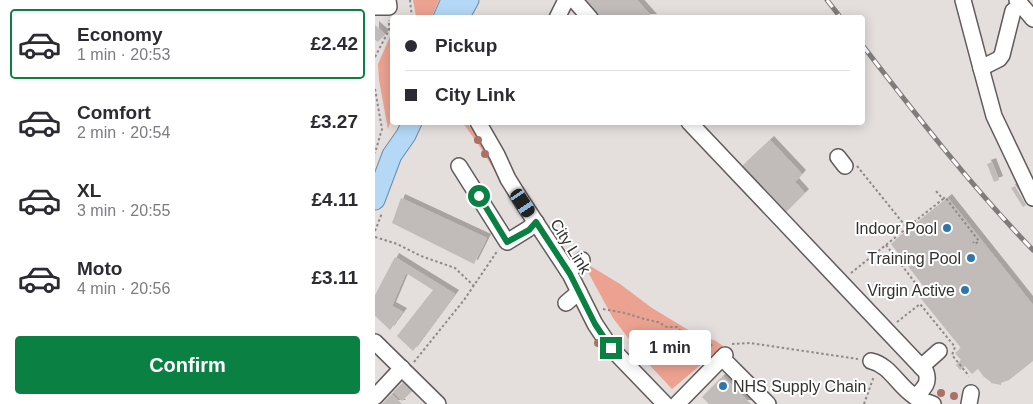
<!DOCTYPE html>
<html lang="en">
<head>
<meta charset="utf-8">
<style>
	body { margin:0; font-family:Helvetica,sans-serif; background:#f2f2f3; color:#2b2b33; height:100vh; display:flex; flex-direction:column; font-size:19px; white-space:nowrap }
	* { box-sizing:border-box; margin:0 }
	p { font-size:16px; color:#7c7c81 }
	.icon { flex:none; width:28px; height:28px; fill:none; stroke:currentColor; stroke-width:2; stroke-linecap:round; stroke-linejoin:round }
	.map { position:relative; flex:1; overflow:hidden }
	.details { display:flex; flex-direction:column; background:#fff; width:375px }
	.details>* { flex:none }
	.hud { position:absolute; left:15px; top:15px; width:475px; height:110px; border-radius:5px; box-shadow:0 2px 12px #0003; display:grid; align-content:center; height:110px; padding:0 15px; background:#fff }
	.end { position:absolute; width:22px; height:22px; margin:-11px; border:6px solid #0b8043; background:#fff; box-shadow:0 0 0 2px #fff }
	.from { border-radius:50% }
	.bubble { position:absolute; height:35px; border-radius:5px; background:#fff; box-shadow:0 2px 12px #0003; font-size:16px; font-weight:700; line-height:35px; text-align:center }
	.car { position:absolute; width:15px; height:30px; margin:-15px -8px; border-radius:6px; box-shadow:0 0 4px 1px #0007; background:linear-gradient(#222 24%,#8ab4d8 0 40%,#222 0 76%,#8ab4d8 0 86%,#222 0) }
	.hud b { display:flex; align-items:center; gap:18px; height:48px; font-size:19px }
	.hud b+b { border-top:1px solid #e1e1e2 }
	.hud i { width:12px; height:12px; background:#2b2b33 }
	ul { padding:9px 0 0; list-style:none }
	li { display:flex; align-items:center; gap:15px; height:70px; margin:0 10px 8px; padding:0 5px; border:2px solid transparent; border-radius:5px }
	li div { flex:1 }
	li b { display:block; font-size:19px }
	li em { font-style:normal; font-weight:700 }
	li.selected { border-color:#0b8043 }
	li>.icon { width:45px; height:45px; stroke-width:1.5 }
	.action { display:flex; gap:10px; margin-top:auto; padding:10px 15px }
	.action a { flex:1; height:58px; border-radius:5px; background:#0b8043; color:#fff; font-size:20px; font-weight:700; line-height:58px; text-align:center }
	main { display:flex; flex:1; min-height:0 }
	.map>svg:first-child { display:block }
	.green { fill:#eca291 }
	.building { fill:#c1bbba; filter:url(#shadow) }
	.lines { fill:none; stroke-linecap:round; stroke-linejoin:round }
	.minor-casing { stroke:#615b5a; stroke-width:18 }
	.major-casing { stroke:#678dac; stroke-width:21 }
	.path { stroke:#8f8a89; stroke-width:2; stroke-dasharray:2.5 2.5; stroke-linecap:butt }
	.minor { stroke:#fff; stroke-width:15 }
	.major { stroke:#b4d8f5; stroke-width:19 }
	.rail-casing { stroke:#807c7b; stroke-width:5 }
	.rail { stroke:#fff; stroke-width:3; stroke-dasharray:9; stroke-linecap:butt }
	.tree { fill:#ab7164 }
	.route { stroke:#0b8043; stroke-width:6 }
	.poi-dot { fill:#2f76ab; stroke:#fff; stroke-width:2 }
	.labels { text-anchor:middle; stroke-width:4; stroke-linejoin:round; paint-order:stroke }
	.poi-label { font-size:16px; fill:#343131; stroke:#fff; text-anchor:end }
	.street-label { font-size:16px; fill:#343131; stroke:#fff }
</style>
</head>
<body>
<main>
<section class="details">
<ul>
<li class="selected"><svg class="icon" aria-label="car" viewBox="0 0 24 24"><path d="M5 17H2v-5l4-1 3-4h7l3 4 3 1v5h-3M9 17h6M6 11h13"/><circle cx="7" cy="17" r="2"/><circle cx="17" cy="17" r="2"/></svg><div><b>Economy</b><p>1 min · 20:53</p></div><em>£2.42</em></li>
<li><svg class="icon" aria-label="car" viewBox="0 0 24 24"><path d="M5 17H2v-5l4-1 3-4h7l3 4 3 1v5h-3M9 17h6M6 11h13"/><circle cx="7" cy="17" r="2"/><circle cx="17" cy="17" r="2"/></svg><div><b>Comfort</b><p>2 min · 20:54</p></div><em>£3.27</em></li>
<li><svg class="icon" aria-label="car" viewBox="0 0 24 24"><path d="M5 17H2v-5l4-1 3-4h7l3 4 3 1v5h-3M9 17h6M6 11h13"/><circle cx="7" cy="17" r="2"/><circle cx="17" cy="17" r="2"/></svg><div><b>XL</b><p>3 min · 20:55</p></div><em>£4.11</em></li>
<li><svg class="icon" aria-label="car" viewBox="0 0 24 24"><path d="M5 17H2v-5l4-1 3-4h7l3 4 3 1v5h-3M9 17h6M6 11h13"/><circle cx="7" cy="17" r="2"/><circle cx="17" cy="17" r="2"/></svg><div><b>Moto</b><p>4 min · 20:56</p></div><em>£3.11</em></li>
</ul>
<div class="action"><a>Confirm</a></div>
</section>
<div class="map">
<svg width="658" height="404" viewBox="0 0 658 404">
	<defs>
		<filter id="shadow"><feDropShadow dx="4" dy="-4" stdDeviation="0" flood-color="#0004"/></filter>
	</defs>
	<rect width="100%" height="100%" fill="#e4dedc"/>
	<g class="green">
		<path d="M 38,0 L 64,0 L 56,18 L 41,17 Z"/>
		<path d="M 17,32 L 17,117 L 13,129 L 4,80 L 3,64 Z"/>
		<path d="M 88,123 L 92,123 L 107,142 L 238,358 L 236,359 L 225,346 L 216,332 L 187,276 L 159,234 L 103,144 Z"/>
		<path d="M 207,261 L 245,284 L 277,308 L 315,331 L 341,341 L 348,346 L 297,389 L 269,359 L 238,318 Z"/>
	</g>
	<g class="building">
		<path d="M 207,0 L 262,0 L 278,18 L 224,18 Z"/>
		<path d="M 0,25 L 10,34 L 3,42 L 0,40 Z"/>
		<path d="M 395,140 L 427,174 L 420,182 L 430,193 L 410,213 L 367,166 Z"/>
		<path d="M 617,162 L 624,180 L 619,182 L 612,164 Z"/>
		<path d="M 640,186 L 651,205 L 648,207 L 636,188 Z"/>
		<path d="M 26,198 L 112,238 L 99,264 L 17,223 Z"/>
		<path d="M 573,198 L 658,305 L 658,361 L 634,380 L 626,383 L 626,385 L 616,383 L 616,382 L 609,377 L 603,369 L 597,374 L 590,366 L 585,370 L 581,365 L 586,360 L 580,353 L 586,348 L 543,295 L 542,294 L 549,287 L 516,244 Z"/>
		<path d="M 20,257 L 80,294 L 38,351 L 22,336 L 58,290 L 31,273 L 17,306 L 28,312 L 15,330 L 0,316 L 0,295 Z"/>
		<path d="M 348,376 L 376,404 L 334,404 L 327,397 Z"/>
		<path d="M 29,382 L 37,391 L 27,401 L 18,392 Z"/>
		<path d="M 17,394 L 27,404 L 7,404 Z"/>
	</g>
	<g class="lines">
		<g class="minor-casing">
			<g id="minor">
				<path d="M 197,0 L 201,2 L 215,18"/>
				<path d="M 588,0 L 606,68 L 624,59 L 627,55 L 638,11 L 646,5"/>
				<path d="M 642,0 L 658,19"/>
				<path d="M 0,7 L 14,7 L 13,0"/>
				<path d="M 182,18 L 191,0"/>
				<path d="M 606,68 L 619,116 L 658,198"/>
				<path d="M 103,122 L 122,155 L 133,179 L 148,203 L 195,274 L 220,324 L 236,348 L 290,404"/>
				<path d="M 314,122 L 551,372 C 555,384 548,389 540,397"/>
				<path d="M 463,157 L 470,166"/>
				<path d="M 84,166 L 132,242 L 153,229 L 161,222"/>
				<path d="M 193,271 L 207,260"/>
				<path d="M 191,303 L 204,292"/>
				<path d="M 0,342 L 63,404"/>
				<path d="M 347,358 L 393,404"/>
				<path d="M 496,361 C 515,365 523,386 539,396 C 544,400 552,402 558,404"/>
				<path d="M 546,367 L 564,351"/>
				<path d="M 0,397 L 27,368"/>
				<path d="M 302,404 L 350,355"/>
				<path d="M 594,404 L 596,393"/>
			</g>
		</g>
		<g class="major-casing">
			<g id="major">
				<path d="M 68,18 L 76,0"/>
				<path d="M 84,18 L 94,0"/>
				<path d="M 0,200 L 17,155 L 31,135 L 37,122"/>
			</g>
		</g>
		<g class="path">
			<path d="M 35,0 L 37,18"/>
			<path d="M 0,57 L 14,30 L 14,20"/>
			<path d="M 0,89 L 7,129 L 0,153"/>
			<path d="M 482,166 L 532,228 L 539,222 L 540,224"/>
			<path d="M 568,199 L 570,197 L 604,241 L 600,244 L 598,242"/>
			<path d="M 539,222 L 568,199 L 561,191"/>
			<path d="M 0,231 L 7,213"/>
			<path d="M 0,237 L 22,244 L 46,256 L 80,268 L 99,286"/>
			<path d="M 511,245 L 545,289 L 535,298"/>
			<path d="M 476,273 L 532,228"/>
			<path d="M 228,309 L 250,313 L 269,319 L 283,322 L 292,327 L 302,327 L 306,331 L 331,341 L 339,347"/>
			<path d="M 522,322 L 545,304 L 580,347 L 577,355 L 594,376"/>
			<path d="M 357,344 L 375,343 L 483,359"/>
			<path d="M 39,362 L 89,300 L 123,250"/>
			<path d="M 489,404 L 499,376"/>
		</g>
		<use href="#minor" class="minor"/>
		<use href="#major" class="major"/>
		<g class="rail-casing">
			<g id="rail">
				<path d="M 452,0 L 466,18"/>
				<path d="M 488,46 C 542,116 596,186 658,250"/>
			</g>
		</g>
		<use href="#rail" class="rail"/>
	</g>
	<g class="tree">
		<circle cx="103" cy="140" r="4"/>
		<circle cx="110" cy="154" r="4"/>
		<circle cx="223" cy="343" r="4"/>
		<circle cx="566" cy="393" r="4"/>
		<circle cx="579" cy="396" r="4"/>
	</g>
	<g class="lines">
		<path class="route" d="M 104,196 L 132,242 L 154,230 L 161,222 L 195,274 L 220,324 L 236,348"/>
	</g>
	<g class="poi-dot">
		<circle cx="572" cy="228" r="5"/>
		<circle cx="596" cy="258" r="5"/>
		<circle cx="590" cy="290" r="5"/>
		<circle cx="348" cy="386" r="5"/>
	</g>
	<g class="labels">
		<g class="poi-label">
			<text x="562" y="234">Indoor Pool</text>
			<text x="586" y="264">Training Pool</text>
			<text x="580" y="296">Virgin Active</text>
			<text x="358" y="392" text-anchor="start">NHS Supply Chain</text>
		</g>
		<g class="street-label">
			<text transform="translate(196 246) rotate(58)" y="6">City Link</text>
		</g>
	</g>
</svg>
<i class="end from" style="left:104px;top:196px"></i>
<i class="end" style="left:236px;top:348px"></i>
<div class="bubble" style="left:254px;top:330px;width:82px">1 min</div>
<i class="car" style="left:148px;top:203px;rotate:146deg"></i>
<div class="hud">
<b><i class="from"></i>Pickup</b>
<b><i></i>City Link</b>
</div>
</div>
</main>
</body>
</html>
